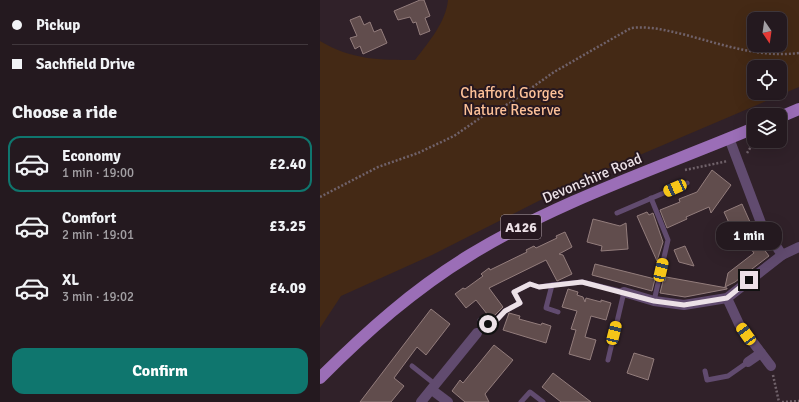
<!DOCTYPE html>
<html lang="en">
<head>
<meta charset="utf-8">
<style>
	body { margin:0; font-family:Signika,sans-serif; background:#2c2228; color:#f1f3f6; height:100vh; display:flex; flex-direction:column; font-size:15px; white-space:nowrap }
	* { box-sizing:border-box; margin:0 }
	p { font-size:13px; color:#a3a0a4 }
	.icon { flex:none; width:22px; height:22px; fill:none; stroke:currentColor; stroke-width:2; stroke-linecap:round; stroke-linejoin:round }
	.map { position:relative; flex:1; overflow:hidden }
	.drawer { display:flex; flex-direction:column; background:#24191f; width:320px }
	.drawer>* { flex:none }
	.top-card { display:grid; align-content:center; height:88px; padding:0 12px; background:#24191f }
	.needle { width:26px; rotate:167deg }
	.tools { position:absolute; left:427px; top:12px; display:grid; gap:8px }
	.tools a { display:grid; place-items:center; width:40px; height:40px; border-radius:8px; background:#24191f; box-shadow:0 4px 16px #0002,0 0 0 1px #41383d; font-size:20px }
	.end { position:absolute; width:18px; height:18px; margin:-9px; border:5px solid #ece1e7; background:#111; box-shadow:0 0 0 2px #111 }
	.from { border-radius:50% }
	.bubble { position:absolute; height:28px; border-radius:12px; background:#24191f; box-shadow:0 4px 16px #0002,0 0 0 1px #41383d; font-size:13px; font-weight:800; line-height:28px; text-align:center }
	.car { position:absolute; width:12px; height:24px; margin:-12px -6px; border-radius:5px; box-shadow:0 0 3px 1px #0007; background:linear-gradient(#f5c518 24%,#345 0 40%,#f5c518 0 76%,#345 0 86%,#f5c518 0) }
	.top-card b { display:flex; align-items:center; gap:14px; height:38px; font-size:15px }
	.top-card b+b { border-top:1px solid #41383d }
	.top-card i { width:10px; height:10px; background:#f1f3f6 }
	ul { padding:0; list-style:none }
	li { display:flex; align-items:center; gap:12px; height:56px; margin:0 8px 6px; padding:0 4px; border:2px solid transparent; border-radius:12px }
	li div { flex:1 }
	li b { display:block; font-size:15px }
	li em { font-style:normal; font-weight:800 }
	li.on { border-color:#0f766e }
	li>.icon { width:36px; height:36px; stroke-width:1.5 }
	h2 { padding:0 12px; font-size:18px; line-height:48px }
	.cta { display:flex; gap:8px; margin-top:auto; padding:8px 12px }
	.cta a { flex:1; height:46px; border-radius:12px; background:#0f766e; color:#fff; font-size:16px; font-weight:800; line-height:46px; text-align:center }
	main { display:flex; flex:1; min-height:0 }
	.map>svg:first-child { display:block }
	.green { fill:#442915; fill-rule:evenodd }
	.building { fill:#614d4d; stroke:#937d7c }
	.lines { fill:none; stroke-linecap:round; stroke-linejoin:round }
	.path { stroke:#70626a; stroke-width:2.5; stroke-dasharray:2 2; stroke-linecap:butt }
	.lane { stroke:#614b6f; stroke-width:5 }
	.street { stroke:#614b6f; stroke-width:10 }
	.primary { stroke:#9b6eb7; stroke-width:12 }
	.route { stroke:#ece1e7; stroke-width:5 }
	.labels { text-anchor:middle; stroke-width:4; stroke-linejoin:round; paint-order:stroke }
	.shield { fill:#26171f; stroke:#b1a4ab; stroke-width:1 }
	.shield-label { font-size:14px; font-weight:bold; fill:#ece1e7 }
	.park-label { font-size:15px; fill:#fcc098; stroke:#26171f }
	.street-label { font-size:15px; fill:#ece1e7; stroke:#26171f }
</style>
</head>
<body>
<main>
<section class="drawer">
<div class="top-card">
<b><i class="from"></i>Pickup</b>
<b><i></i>Sachfield Drive</b>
</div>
<h2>Choose a ride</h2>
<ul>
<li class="on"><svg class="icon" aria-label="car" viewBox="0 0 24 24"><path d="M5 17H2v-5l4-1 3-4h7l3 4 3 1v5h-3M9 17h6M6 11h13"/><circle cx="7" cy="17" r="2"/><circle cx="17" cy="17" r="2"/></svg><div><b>Economy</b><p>1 min · 19:00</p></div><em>£2.40</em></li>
<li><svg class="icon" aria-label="car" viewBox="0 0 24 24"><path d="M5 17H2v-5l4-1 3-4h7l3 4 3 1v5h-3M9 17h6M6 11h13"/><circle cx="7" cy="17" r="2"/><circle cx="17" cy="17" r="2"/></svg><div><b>Comfort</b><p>2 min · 19:01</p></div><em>£3.25</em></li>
<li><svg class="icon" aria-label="car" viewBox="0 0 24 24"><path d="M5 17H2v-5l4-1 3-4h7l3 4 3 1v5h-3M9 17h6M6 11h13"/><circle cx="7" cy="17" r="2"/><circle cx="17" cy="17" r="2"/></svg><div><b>XL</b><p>3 min · 19:02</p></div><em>£4.09</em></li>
</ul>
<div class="cta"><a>Confirm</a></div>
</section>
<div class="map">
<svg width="479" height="402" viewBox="0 0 479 402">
	<rect width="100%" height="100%" fill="#302129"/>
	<path class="green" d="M 128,0 L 479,0 L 479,87 L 254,183 L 112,255 L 21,296 L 0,328 L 0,41 C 31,60 60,60 95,60 C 108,43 126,22 128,0 ZM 434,19 L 460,19 L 460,45 L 434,45 ZM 434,67 L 460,67 L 460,93 L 434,93 Z"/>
	<g class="building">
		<path d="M 100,0 L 104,0 L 110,16 L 105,18 L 110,31 L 100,35 L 96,22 L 93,23 L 90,17 L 78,20 L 74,11 Z"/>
		<path d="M 40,16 L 44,25 L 50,22 L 54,32 L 61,29 L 67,43 L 43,54 L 40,46 L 35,49 L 30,38 L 37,36 L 30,20 Z"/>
		<path d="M 392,170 L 411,185 L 391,213 L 389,207 L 366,217 L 367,219 L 347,228 L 340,210 L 360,202 L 359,199 L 377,192 Z"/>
		<path d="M 422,204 L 434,231 L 431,232 L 449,256 L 415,282 L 405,287 L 408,273 L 434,253 L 421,236 L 416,238 L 404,212 Z"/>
		<path d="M 327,212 L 329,215 L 333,213 L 343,242 L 337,261 L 317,216 Z"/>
		<path d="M 273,219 L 300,226 L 306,223 L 308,249 L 281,251 L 282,246 L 267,242 Z"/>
		<path d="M 245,232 L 252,247 L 239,254 L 243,255 L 252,274 L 237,281 L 226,260 L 169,288 L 183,307 L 171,319 L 156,300 L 146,308 L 135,294 L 143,288 L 145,289 L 163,276 L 161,274 L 169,268 L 170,270 L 207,252 L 206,250 L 214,246 L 216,248 L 237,238 L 236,236 Z"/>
		<path d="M 365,246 L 374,266 L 359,262 L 354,250 Z"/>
		<path d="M 275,264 L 335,279 L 332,291 L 272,275 Z"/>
		<path d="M 346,277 L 407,288 L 407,289 L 365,297 L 340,293 L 343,281 L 345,281 Z"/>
		<path d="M 248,289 L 258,292 L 257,295 L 263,297 L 265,302 L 266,298 L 281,302 L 281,300 L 291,303 L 286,320 L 271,316 L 265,337 L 276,340 L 270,360 L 249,354 L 256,330 L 251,329 L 257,311 L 242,307 Z"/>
		<path d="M 111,309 L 130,324 L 106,355 L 97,347 L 74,378 L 84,386 L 71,402 L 40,402 Z"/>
		<path d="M 189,313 L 200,316 L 199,319 L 221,325 L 222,323 L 231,326 L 226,343 L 183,330 Z"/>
		<path d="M 174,345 L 193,360 L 165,394 L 169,402 L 145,402 L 132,391 L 140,380 L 143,383 Z"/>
		<path d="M 314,353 L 334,359 L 328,380 L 307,373 Z"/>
		<path d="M 233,373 L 271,402 L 241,402 L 222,387 Z"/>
	</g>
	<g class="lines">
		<g class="path">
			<path d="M 427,153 L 434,142"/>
			<path d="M 365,170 L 408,161"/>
			<path d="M 0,197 L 58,167 L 98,153 L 134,136 L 163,116 L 190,103 L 234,72 L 311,28 C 329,26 345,30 362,34 C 401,44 439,58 479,53"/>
			<path d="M 453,375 L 459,402"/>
			<path d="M 462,402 L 479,401"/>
		</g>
		<g class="lane">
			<path d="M 331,198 L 348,240 L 334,301"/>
			<path d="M 297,213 L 367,183"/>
			<path d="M 238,312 L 226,308 L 232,285 L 262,282 L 304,292 L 288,360"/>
			<path d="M 160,320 L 172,325 L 185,311 L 200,303 L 194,292 L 210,284 L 219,287 L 232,285"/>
			<path d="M 92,366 L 116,385"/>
			<path d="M 385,371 L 387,380 L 408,376 L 428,362"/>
			<path d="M 201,402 L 210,392 L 223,402"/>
		</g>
		<g class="street">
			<path d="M 462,255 L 479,247"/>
			<path d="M 304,292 L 334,301 L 364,305 L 407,298 L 462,255 L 441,223 L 409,138"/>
			<path d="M 407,298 L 419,324 L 451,366"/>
			<path d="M 428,362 L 441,353"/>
			<path d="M 112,390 L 128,402"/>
			<path d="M 101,402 L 157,333"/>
		</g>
		<g class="primary">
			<path d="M 460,117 L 479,109"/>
			<path d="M 0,378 C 46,332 94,289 150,255 C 238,201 339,168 434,128"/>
		</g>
	</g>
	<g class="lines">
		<path class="route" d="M 168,324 L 172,325 L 185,311 L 200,303 L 194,292 L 210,284 L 219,287 L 262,282 L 334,301 L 364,305 L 407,298 L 429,280"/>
	</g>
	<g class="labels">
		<rect class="shield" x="181" y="215" width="40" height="24" rx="3"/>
		<g class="shield-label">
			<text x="201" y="232">A126</text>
		</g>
		<g class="park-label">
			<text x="192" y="98">Chafford Gorges<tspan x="192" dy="17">Nature Reserve</tspan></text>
		</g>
		<g class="street-label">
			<text transform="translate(272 178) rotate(-23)" y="5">Devonshire Road</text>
		</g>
	</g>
</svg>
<div class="tools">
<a><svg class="needle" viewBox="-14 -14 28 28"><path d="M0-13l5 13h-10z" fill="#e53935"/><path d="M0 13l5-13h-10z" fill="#a3a0a4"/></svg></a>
<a><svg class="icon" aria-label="locate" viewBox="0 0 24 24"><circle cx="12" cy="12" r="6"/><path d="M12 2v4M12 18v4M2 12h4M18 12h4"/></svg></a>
<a><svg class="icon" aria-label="layers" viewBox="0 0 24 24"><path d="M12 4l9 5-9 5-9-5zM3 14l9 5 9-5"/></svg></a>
</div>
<i class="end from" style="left:168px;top:324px"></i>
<i class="end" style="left:429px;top:280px"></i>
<div class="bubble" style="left:396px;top:222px;width:66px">1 min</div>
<i class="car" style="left:355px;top:188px;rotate:246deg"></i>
<i class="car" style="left:341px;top:270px;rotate:13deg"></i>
<i class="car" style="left:294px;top:333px;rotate:14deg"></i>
<i class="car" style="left:426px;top:334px;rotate:324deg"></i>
</div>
</main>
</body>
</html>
